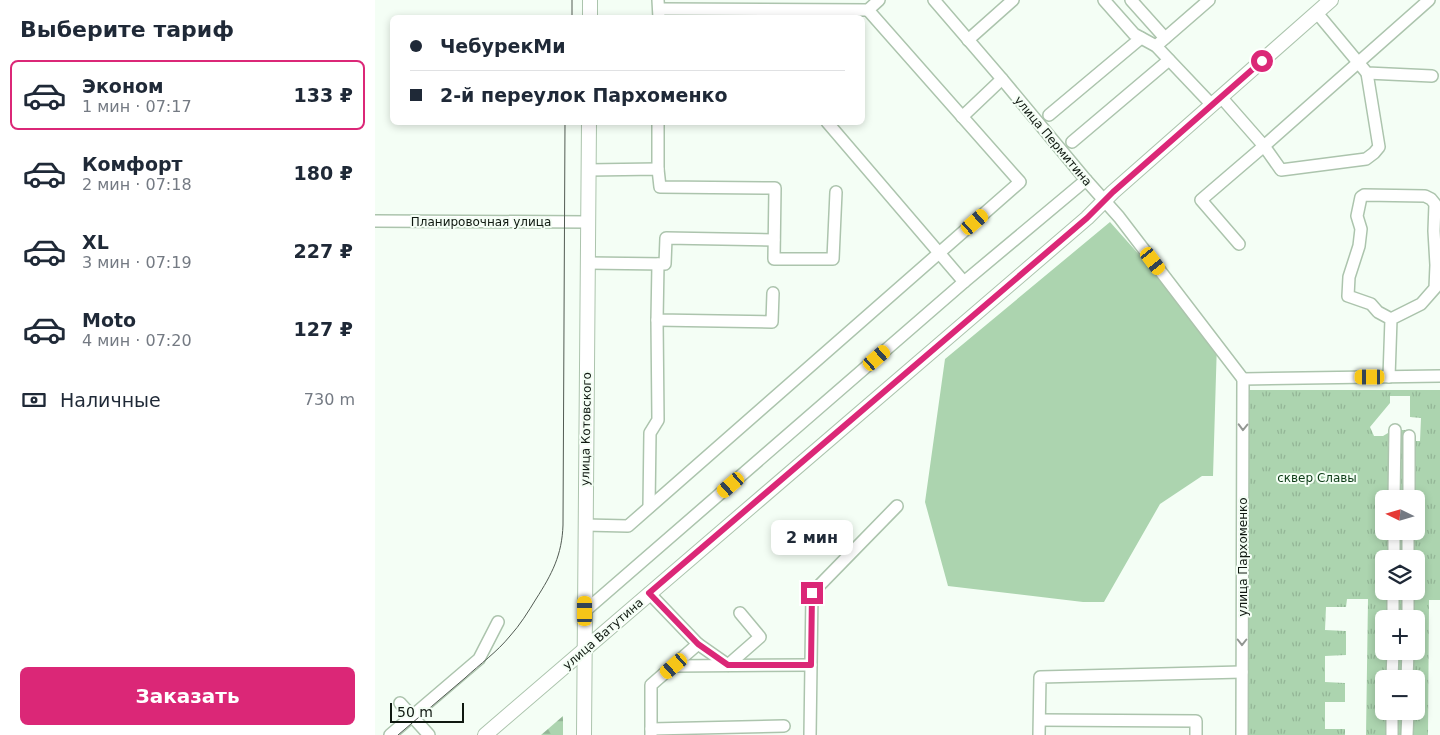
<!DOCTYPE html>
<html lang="ru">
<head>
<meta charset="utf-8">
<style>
	body { margin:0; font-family:"DejaVu Sans",sans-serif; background:#f2f2f3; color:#1f2937; height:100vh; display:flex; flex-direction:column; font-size:19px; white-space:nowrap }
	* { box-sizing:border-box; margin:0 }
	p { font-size:16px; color:#747a83 }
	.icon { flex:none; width:28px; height:28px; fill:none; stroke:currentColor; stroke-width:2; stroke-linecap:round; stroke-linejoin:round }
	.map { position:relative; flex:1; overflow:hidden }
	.panel { display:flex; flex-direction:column; background:#fff; width:375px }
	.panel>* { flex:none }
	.banner { position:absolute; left:15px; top:15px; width:475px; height:110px; border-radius:8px; box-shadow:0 2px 8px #0003; display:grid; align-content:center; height:110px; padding:0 20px; background:#fff }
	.needle { width:32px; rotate:275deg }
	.tools { position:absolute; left:1000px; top:490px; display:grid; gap:10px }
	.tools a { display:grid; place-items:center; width:50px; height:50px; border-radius:8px; background:#fff; box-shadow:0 2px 8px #0003; font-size:25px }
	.scale { position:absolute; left:15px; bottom:12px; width:74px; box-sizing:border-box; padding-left:5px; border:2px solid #0f1810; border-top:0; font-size:14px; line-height:18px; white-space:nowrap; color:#0f1810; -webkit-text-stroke:4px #f4fef5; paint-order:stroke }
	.end { position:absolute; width:22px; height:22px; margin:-11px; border:6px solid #db2777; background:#fff; box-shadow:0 0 0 2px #fff }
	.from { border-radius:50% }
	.bubble { position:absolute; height:35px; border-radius:8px; background:#fff; box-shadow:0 2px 8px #0003; font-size:16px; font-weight:700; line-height:35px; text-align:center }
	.car { position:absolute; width:15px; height:30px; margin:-15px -8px; border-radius:6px; box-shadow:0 0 4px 1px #0007; background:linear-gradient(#f5c518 24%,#345 0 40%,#f5c518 0 76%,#345 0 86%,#f5c518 0) }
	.banner b { display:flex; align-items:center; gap:18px; height:48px; font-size:19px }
	.banner b+b { border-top:1px solid #e0e1e3 }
	.banner i { width:12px; height:12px; background:#1f2937 }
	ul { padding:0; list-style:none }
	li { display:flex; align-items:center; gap:15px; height:70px; margin:0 10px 8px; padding:0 10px; border:2px solid transparent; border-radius:8px }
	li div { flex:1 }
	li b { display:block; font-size:19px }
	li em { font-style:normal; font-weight:700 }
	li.on { border-color:#db2777 }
	li>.icon { width:45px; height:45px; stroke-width:1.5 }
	h2 { padding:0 20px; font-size:22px; line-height:60px }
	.pay { display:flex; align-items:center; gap:12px; height:55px; padding:0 20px; font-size:19px }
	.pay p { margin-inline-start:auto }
	.button { display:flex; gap:10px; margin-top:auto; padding:10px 20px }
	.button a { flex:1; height:58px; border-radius:8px; background:#db2777; color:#fff; font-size:20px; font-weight:700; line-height:58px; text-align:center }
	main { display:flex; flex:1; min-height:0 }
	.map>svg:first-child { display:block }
	.forest { fill:url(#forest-firs) }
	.park { fill:url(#park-tufts); fill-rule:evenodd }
	.pitch { fill:#acd4af }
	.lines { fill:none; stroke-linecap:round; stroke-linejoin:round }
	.minor-casing { stroke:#acc4ad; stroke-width:14 }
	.major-casing { stroke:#acc4ad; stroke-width:16 }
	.minor { stroke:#fff; stroke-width:11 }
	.major { stroke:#fff; stroke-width:14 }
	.tram { stroke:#525b53; stroke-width:1 }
	.oneway { stroke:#939793 }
	.route { stroke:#db2777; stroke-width:6 }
	.labels { text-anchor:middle; stroke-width:4; stroke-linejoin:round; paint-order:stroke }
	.street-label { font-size:12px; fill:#0f1810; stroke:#f4fef5 }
	.park-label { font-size:12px; fill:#0c3c16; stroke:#f4fef5 }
</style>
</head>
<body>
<main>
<section class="panel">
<h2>Выберите тариф</h2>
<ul>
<li class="on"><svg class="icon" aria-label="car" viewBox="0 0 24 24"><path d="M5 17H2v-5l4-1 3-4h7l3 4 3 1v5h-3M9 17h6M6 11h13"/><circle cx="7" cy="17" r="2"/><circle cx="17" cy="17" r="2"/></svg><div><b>Эконом</b><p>1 мин · 07:17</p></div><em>133 ₽</em></li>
<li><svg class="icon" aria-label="car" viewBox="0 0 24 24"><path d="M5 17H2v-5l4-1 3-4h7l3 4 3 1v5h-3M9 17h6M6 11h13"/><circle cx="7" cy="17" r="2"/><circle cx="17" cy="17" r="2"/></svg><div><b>Комфорт</b><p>2 мин · 07:18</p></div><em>180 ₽</em></li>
<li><svg class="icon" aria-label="car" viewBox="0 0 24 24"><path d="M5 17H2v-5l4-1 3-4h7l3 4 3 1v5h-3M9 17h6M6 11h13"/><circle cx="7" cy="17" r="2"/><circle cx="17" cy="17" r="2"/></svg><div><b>XL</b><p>3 мин · 07:19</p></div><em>227 ₽</em></li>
<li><svg class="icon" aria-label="car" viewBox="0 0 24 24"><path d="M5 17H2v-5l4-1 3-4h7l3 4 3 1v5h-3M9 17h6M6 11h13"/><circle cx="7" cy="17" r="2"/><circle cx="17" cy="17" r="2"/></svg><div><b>Moto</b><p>4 мин · 07:20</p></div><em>127 ₽</em></li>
</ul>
<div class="pay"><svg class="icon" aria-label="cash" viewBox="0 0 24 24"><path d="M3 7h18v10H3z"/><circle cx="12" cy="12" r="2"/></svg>Наличные<p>730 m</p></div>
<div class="button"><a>Заказать</a></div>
</section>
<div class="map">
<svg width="1065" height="735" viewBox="0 0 1065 735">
	<defs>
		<pattern id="forest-firs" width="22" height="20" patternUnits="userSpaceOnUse" patternTransform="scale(1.25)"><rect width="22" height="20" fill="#acd4af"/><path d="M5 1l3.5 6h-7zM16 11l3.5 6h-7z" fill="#93b596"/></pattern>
		<pattern id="park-tufts" width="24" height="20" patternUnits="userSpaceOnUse" patternTransform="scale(1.25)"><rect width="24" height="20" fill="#acd4af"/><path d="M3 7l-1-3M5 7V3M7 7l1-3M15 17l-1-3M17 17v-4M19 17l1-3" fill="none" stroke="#93b596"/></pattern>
	</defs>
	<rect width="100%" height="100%" fill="#f4fef5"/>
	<path class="forest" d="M 188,716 L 188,735 L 166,735 Z"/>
	<path class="park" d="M 874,390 L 1065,390 L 1065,600 L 1054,600 L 1053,735 L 991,735 L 993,599 L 972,599 L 971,607 L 951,607 L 950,630 L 971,631 L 971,655 L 950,656 L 950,682 L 970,683 L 970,702 L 950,702 L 950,729 L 970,729 L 970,735 L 873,735 L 872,545 ZM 1015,396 L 1035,396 L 1035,417 L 1046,418 L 1045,441 L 1031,441 L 1031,430 L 1018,430 L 1008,436 L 999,436 L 995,427 L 1015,403 ZM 1009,499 L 1041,499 L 1041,531 L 1009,531 ZM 1009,559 L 1041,559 L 1041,591 L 1009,591 ZM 1009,619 L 1041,619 L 1041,651 L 1009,651 ZM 1009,679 L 1041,679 L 1041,711 L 1009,711 Z"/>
	<path class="pitch" d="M 735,222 L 842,342 L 838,476 L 827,476 L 785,504 L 729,602 L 708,602 L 573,586 L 550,502 L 570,359 Z"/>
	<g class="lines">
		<g class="minor-casing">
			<g id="minor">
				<path d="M 283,0 L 284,18"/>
				<path d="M 559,0 L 627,79 L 711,180 L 744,217 L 868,379"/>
				<path d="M 729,0 L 759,34 L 781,46 L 837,105"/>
				<path d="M 756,0 L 790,38"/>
				<path d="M 284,9 L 493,10 L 504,0"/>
				<path d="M 942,13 L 992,73 L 1057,76"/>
				<path d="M 593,40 L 638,0"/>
				<path d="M 781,46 L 834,0"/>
				<path d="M 846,97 L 889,146 L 1054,0"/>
				<path d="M 674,115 L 766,38"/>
				<path d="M 587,117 L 627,79"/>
				<path d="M 283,122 L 283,169"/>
				<path d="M 452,122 L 589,282"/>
				<path d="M 697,142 L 794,60"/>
				<path d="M 213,170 L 283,169 L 285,187 L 400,188 L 399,259 L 458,259 L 461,192"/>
				<path d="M 0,221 L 213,222"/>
				<path d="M 864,244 L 826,200 L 889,146 L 906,170 L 991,159 L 999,153 L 1004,147 L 992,73"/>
				<path d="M 213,263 L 290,264 L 291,238 L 399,240"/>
				<path d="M 283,264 L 282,320 L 397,322 L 398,293"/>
				<path d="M 1014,377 L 1016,319 L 1046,304 L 1060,288 L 1061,265 L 1059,231 L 1060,204 L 1056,199 L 1050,196 L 989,195 L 986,197 L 982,216 L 986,229 L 984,246 L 974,277 L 973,296 L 996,304 L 1003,312 L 1016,319"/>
				<path d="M 868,379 L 1065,376"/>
				<path d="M 1019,499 L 1020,430"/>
				<path d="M 1034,499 L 1034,436"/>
				<path d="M 274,507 L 275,433 L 283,420 L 282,320"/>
				<path d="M 210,525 L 253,526 L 645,182 L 493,10"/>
				<path d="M 1019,559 L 1019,531"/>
				<path d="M 1033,559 L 1033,531"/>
				<path d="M 274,593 L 323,644 L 276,685 L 276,735"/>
				<path d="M 210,611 L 589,282 L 711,180"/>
				<path d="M 1018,619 L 1018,591"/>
				<path d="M 1033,619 L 1033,591"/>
				<path d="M 323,644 L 353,665 L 385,637 L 365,613"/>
				<path d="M 299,666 L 436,665"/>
				<path d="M 1017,679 L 1018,651"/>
				<path d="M 1032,679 L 1033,651"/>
				<path d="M 25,703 L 54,735"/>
				<path d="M 665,720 L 821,721 L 821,735"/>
				<path d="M 276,729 L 409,726"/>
				<path d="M 15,735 L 104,659 L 123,622"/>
				<path d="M 435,735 L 437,593 L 522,506"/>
				<path d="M 664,735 L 665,677 L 867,672"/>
				<path d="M 867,735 L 868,379"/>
				<path d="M 1017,735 L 1017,711"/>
				<path d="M 1032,735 L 1033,711"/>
			</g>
		</g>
		<g class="major-casing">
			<g id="major">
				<path d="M 215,0 L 215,18"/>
				<path d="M 110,735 L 712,218 L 738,192 L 956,0"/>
				<path d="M 209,735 L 214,122"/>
			</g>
		</g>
		<use href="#minor" class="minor"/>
		<use href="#major" class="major"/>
		<g class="tram">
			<path d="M 197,18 L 197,0"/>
			<path d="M 23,735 C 45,716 68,697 90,678 C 105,664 122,652 135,636 C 145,625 153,612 161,599 C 177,574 187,555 188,525 L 190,122"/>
		</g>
	</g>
	<defs><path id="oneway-chevron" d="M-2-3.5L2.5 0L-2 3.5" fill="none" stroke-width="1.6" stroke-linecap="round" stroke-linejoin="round" transform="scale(1.25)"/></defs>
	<g class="oneway">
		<use href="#oneway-chevron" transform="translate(868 427) rotate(91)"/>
		<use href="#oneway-chevron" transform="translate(867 642) rotate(90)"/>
	</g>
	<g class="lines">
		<path class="route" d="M 437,593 L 436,665 L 353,665 L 323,644 L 274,593 L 712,218 L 738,192 L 887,61"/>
	</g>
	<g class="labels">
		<g class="street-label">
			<text transform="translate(678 141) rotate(50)" y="4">улица Пермитина</text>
			<text x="106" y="226">Планировочная улица</text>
			<text transform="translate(211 429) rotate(-89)" y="4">улица Котовского</text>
			<text transform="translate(868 557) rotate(-90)" y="4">улица Пархоменко</text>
			<text transform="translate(228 634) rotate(-41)" y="4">улица Ватутина</text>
		</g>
		<g class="park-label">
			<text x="942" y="482">сквер Славы</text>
		</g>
	</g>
</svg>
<div class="tools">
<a><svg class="needle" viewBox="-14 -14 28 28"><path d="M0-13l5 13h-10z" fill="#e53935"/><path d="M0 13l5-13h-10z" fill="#747a83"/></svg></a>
<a><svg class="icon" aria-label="layers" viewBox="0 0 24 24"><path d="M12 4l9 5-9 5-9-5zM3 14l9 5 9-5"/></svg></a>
<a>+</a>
<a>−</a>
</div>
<div class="scale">50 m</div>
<i class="end from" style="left:887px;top:61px"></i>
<i class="end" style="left:437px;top:593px"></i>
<div class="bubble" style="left:396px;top:520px;width:82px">2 мин</div>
<i class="car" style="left:600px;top:222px;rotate:49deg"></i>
<i class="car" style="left:778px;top:261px;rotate:143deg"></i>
<i class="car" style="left:502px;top:358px;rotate:49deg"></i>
<i class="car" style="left:995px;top:377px;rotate:270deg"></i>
<i class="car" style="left:356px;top:485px;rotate:229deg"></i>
<i class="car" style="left:210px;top:611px;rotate:0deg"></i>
<i class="car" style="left:299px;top:666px;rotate:229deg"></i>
<div class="banner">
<b><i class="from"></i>ЧебурекМи</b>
<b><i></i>2-й переулок Пархоменко</b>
</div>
</div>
</main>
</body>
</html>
